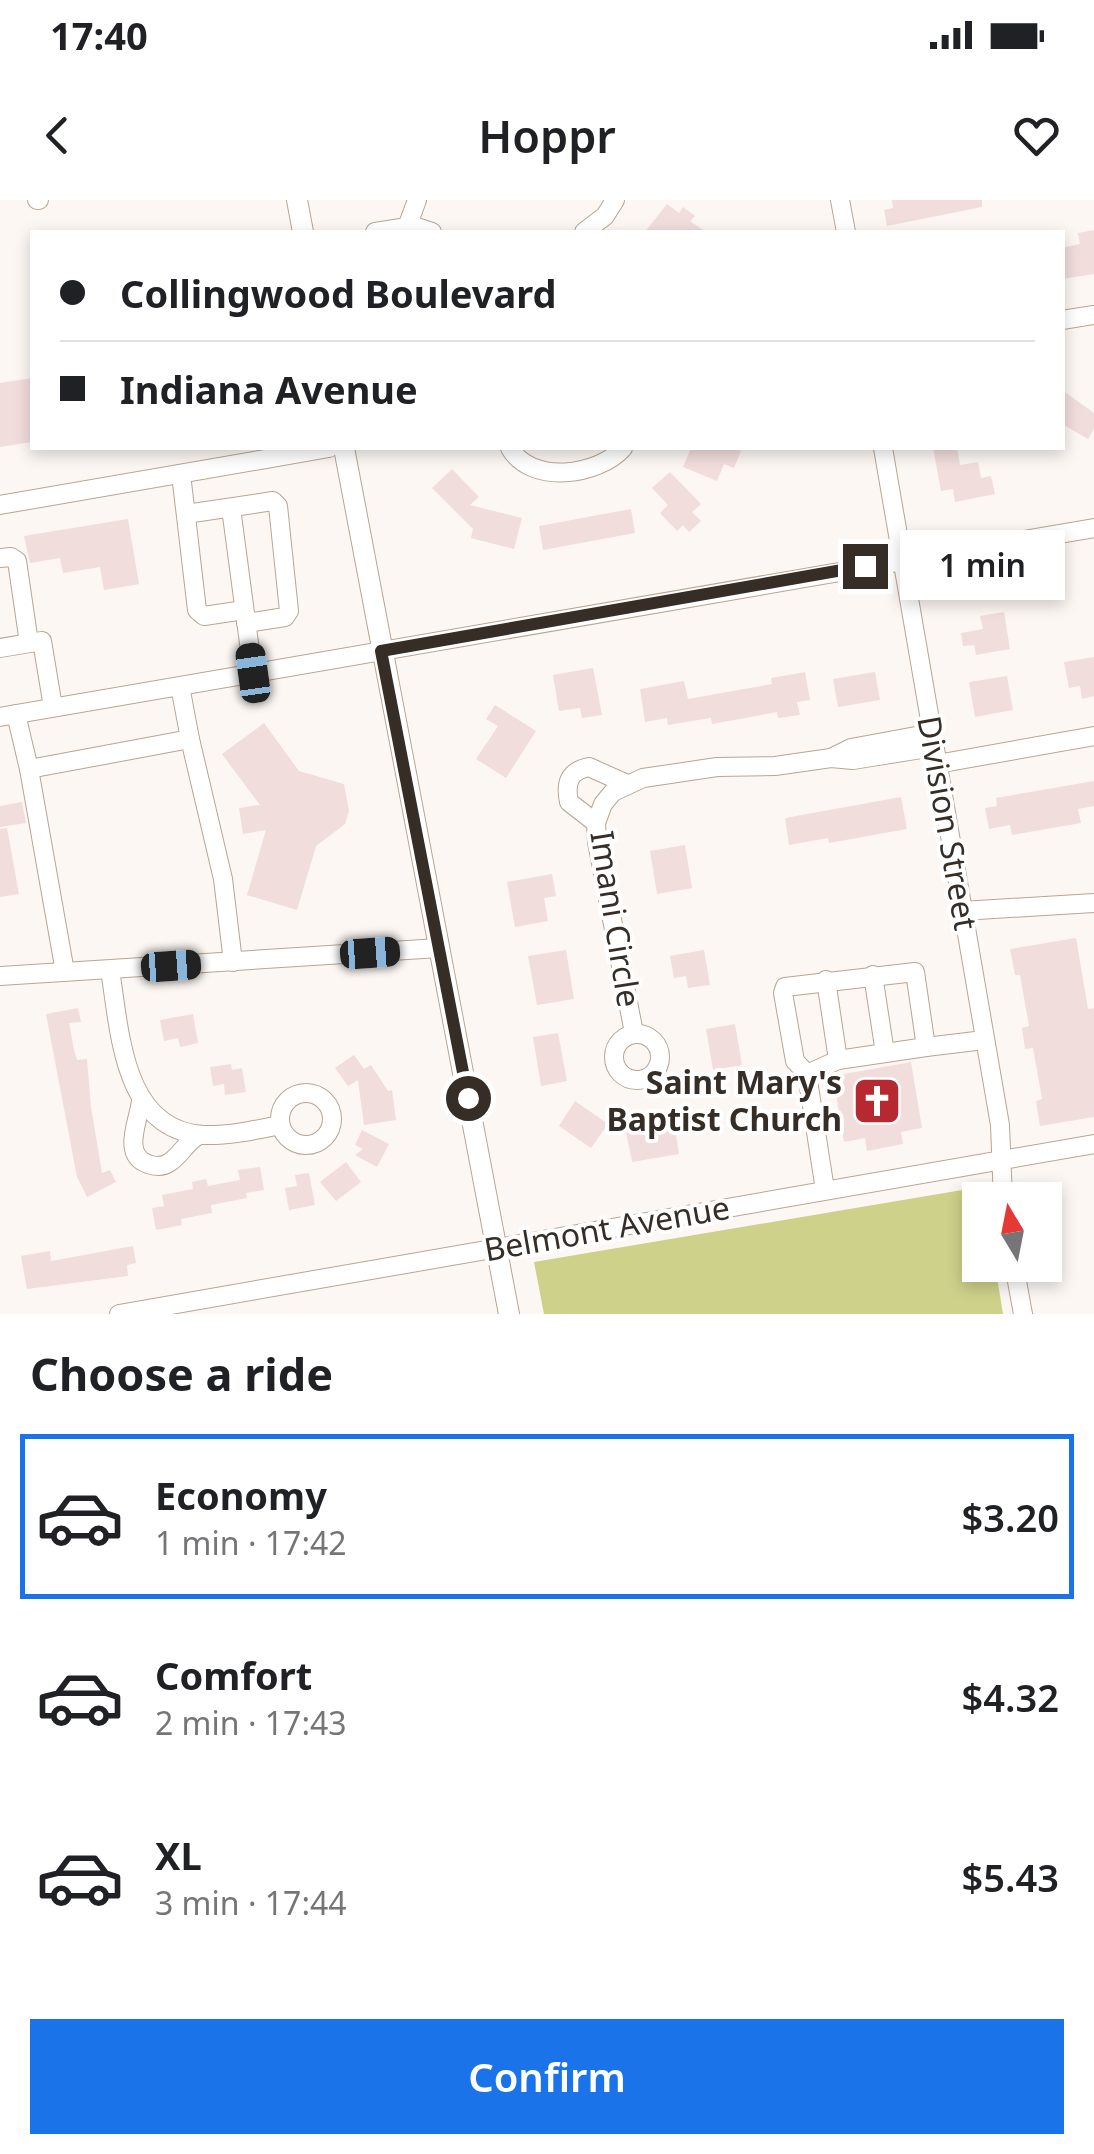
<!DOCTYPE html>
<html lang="en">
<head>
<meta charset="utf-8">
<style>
	body { margin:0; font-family:"Noto Sans",sans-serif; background:#f6f6f6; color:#202124; height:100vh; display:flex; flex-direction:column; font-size:38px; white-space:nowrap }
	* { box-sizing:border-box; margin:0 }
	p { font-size:32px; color:#757577 }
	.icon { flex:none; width:55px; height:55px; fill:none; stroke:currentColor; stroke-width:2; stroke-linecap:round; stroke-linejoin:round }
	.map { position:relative; height:1114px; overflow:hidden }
	.details { display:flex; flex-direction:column; background:#fff; flex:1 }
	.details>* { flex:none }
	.banner { position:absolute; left:30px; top:30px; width:1035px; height:220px; border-radius:0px; box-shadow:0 5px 15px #0003; display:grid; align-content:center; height:220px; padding:0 30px; background:#fff }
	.needle { width:65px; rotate:350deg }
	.tools { position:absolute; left:962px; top:982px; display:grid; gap:20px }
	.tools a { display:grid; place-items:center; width:100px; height:100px; border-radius:0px; background:#fff; box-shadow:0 5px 15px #0003; font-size:50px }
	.end { position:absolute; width:45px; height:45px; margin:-22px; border:12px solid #352d26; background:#fff; box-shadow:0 0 0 5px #fff }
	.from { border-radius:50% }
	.bubble { position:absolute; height:70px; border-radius:0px; background:#fff; box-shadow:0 5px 15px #0003; font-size:32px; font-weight:600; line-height:70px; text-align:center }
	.car { position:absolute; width:30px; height:60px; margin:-30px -15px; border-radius:12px; box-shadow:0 0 8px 2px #0007; background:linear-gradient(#222 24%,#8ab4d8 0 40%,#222 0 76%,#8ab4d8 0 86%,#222 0) }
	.banner b { display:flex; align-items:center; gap:35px; height:95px; font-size:38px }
	.banner b+b { border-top:2px solid #e0e0e0 }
	.banner i { width:25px; height:25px; background:#202124 }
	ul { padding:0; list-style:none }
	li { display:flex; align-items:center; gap:30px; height:165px; margin:0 20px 15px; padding:0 10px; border:5px solid transparent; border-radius:0px }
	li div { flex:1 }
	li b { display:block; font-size:38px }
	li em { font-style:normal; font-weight:600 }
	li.on { border-color:#1a73e8 }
	li>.icon { width:90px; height:90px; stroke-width:1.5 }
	h2 { padding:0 30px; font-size:45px; line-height:120px }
	.cta { display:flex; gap:20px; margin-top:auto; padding:20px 30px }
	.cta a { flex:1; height:115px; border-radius:0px; background:#1a73e8; color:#fff; font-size:40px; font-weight:600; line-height:115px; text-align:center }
	.status { display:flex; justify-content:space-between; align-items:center; height:70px; padding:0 50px; background:#fff; direction:ltr }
	.status svg { height:28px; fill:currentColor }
	header { display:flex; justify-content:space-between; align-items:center; height:130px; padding:0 30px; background:#fff; font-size:45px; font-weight:600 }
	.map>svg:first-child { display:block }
	.green { fill:#ced189 }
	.building { fill:#f1dddb }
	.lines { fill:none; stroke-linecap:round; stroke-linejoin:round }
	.minor-casing { stroke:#b9a592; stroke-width:20 }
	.major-casing { stroke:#b9a592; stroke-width:22 }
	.minor { stroke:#fff; stroke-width:18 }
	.major { stroke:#fff; stroke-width:20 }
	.route { stroke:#352d26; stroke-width:12 }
	.labels { text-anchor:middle; stroke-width:8; stroke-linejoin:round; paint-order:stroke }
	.street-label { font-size:32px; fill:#352d26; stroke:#fff }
	.poi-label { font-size:32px; font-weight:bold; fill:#352d26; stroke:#fff; text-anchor:end }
</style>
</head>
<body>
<div class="status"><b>17:40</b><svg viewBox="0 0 49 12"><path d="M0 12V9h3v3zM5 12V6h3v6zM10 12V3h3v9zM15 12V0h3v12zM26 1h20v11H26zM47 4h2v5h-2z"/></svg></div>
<header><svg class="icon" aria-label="back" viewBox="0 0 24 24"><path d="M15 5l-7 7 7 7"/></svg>Hoppr<svg class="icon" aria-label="heart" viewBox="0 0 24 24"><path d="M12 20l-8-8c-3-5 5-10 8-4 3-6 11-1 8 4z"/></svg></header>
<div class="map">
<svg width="1094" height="1114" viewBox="0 0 1094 1114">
	<rect width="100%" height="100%" fill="#fcf7f3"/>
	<path class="green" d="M 980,987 L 980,1065 L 995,1065 L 1003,1114 L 544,1114 L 534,1062 Z"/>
	<g class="building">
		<path d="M 892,0 L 982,0 L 982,7 L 887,26 L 884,10 L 893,8 Z"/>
		<path d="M 667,4 L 679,13 L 683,7 L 695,16 L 690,21 L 706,32 L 645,32 Z"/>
		<path d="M 1094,30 L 1094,74 L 1062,79 L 1062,48 L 1080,44 L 1078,33 Z"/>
		<path d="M 32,178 L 32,242 L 0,247 L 0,183 Z"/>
		<path d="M 1062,190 L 1094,213 L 1094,229 L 1088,239 L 1062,224 Z"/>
		<path d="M 691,248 L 732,248 L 741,251 L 734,268 L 724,264 L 717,281 L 683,267 Z"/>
		<path d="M 933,248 L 957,248 L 960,265 L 978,262 L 981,278 L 991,276 L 995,294 L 955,302 L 953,289 L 941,291 Z"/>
		<path d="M 452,269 L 479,297 L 470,305 L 522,318 L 514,349 L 471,338 L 473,329 L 432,288 Z"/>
		<path d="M 670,272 L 701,304 L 692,312 L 701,321 L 689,332 L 683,325 L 677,331 L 660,313 L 668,305 L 652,288 Z"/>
		<path d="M 631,309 L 635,333 L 543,350 L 539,326 Z"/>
		<path d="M 128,319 L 139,384 L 104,390 L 100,367 L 63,373 L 60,358 L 30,363 L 24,336 Z"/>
		<path d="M 1004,412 L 1010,449 L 976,455 L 974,445 L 963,446 L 961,433 L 983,429 L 980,416 Z"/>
		<path d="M 1094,457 L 1094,496 L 1082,499 L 1080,486 L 1069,488 L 1064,462 Z"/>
		<path d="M 593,468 L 602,515 L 582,518 L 580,508 L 559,511 L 553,475 Z"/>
		<path d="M 805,472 L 810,500 L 797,502 L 800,515 L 778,518 L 777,512 L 712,524 L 711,518 L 668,525 L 667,518 L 645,522 L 640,489 L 684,481 L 688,499 L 772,484 L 771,478 Z"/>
		<path d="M 875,472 L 880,500 L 838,507 L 833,479 Z"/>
		<path d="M 1007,476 L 1013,510 L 975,517 L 969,482 Z"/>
		<path d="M 495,505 L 536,531 L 506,578 L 476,559 L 498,526 L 486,519 Z"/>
		<path d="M 264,523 L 299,571 L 344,584 L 349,611 L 345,624 L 316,646 L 297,710 L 247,695 L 266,630 L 243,634 L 239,608 L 260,605 L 222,554 Z"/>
		<path d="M 1094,581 L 1094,606 L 1078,609 L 1081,623 L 1012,635 L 1010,625 L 989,629 L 985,608 L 997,606 L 996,598 Z"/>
		<path d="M 901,597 L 907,629 L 829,643 L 828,638 L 789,645 L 785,618 Z"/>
		<path d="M 22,602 L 26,623 L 0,627 L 0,606 Z"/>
		<path d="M 7,628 L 19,694 L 0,697 L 0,629 Z"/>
		<path d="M 685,645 L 692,688 L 657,694 L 650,651 Z"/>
		<path d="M 552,674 L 556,696 L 544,698 L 548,721 L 515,727 L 507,682 Z"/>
		<path d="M 1076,738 L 1088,809 L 1094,808 L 1094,917 L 1040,926 L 1036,901 L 1042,899 L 1033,848 L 1025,849 L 1022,828 L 1029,826 L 1020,775 L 1015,775 L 1010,749 Z"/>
		<path d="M 566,750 L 574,799 L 537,805 L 528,756 Z"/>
		<path d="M 704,750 L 710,785 L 688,788 L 686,776 L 674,778 L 670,756 Z"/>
		<path d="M 78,808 L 81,822 L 69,823 L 74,850 L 77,860 L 87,859 L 91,907 L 102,973 L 110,970 L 116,982 L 87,997 L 77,977 L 46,814 Z"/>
		<path d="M 193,814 L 198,843 L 180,847 L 178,838 L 164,841 L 160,820 Z"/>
		<path d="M 735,824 L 742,865 L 713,870 L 706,829 Z"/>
		<path d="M 558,833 L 567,881 L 541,886 L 533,837 Z"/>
		<path d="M 354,855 L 364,869 L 371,865 L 388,891 L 392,890 L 396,920 L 364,925 L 358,880 L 348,886 L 335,868 Z"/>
		<path d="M 911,862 L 922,928 L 901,932 L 903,944 L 867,951 L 865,938 L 844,942 L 833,876 Z"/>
		<path d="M 231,864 L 232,870 L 242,868 L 246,892 L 225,895 L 224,884 L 213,886 L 210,867 Z"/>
		<path d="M 575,901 L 608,924 L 591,948 L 559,926 Z"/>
		<path d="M 674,923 L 679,954 L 632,962 L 626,932 Z"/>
		<path d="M 362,930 L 389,944 L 377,967 L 355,955 L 363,949 L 355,945 Z"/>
		<path d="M 346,962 L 361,982 L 336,1001 L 320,982 Z"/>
		<path d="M 260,967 L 264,990 L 246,993 L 247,998 L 211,1005 L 212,1013 L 181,1019 L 182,1025 L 156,1030 L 152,1008 L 164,1006 L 162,995 L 193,989 L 192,982 L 206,979 L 208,986 L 240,980 L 238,970 Z"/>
		<path d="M 309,973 L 315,1005 L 289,1010 L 285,988 L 297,986 L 295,975 Z"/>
		<path d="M 133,1046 L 136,1063 L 127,1065 L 128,1076 L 27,1089 L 21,1056 L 50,1051 L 51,1061 Z"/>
	</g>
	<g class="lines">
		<g class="minor-casing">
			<g id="minor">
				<path d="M 37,0 L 39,0"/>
				<path d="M 840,0 L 846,32"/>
				<path d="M 407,27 L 417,0"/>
				<path d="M 375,32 L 414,26 L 432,32"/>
				<path d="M 584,32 L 605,16 L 615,0"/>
				<path d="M 1062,120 L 1094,115"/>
				<path d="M 510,248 C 531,285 598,276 623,248"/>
				<path d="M 883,248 L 1000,925 L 1003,1000"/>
				<path d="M 181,274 L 197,410 L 204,416 L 244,410"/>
				<path d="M 0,305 L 329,248"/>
				<path d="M 231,308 L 253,473"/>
				<path d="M 186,314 L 273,301 L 278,306 L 289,411 L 285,417 L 246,423"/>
				<path d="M 0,358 L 11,357 L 17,361 L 29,443"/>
				<path d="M 0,448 L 42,441 L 53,507"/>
				<path d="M 16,514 L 29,569 L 190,539 L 180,486"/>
				<path d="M 0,517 L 1094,328"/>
				<path d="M 190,539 L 223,679 L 233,762"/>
				<path d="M 831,558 L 851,548 L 932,533"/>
				<path d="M 937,564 L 1094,536"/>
				<path d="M 29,569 L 65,772"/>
				<path d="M 596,623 L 569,602 C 565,583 569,571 589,567 L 627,584"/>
				<path d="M 962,711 L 1094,703"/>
				<path d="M 110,770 C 120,830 122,931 204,935 C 229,936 255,930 280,925"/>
				<path d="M 873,775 L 885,853"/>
				<path d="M 0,776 L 439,748"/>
				<path d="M 826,780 L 838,860"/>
				<path d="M 634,833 L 597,642 L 596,623 L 603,604 L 613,592 L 643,578 L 717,567 L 775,566 L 831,558 L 853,560 L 934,547"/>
				<circle cx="637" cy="857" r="23"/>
				<path d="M 807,874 L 838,860 L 926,847"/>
				<circle cx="306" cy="919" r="26"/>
				<path d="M 141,901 C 139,920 121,955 148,964 C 156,967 163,967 170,962 C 182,954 185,943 199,935"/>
				<path d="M 825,990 L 807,874 L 795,861 L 783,793 L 785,787 L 915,772 L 926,847 L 984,840"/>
				<path d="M 1014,1065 L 1023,1114"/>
				<path d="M 119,1114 L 1094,944"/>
			</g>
		</g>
		<g class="major-casing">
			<g id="major">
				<path d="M 297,0 L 303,32"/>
				<path d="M 344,248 L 509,1114"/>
			</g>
		</g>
		<use href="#minor" class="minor"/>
		<use href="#major" class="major"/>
	</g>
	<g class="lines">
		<path class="route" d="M 468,898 L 381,451 L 865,366"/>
	</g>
	<defs>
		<g id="church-square" transform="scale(2.5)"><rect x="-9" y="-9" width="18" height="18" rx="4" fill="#b82830" stroke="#fff"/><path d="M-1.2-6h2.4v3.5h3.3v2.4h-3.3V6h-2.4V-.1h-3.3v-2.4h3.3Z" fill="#fff"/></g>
	</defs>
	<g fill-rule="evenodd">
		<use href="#church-square" x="877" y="901"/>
	</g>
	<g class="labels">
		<g class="street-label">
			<text transform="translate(947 623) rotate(80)" y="11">Division Street</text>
			<text transform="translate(615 719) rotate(81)" y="11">Imani Circle</text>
			<text transform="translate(607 1029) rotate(-10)" y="11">Belmont Avenue</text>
		</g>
		<g class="poi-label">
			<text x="842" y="894">Saint Mary's<tspan x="842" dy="37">Baptist Church</tspan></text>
		</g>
	</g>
</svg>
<div class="tools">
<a><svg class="needle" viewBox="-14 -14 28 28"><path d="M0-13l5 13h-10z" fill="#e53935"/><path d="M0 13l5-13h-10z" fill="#757577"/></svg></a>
</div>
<i class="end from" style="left:468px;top:898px"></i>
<i class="end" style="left:865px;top:366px"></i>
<div class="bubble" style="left:900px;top:330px;width:165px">1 min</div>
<i class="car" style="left:253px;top:473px;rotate:352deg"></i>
<i class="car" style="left:370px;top:753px;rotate:86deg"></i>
<i class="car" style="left:171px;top:766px;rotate:86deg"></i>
<div class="banner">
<b><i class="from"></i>Collingwood Boulevard</b>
<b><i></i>Indiana Avenue</b>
</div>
</div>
<section class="details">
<h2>Choose a ride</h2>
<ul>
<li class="on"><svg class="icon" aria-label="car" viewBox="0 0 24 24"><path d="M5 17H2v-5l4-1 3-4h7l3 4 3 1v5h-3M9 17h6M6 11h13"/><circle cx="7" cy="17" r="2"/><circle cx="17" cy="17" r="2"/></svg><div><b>Economy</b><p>1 min · 17:42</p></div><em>$3.20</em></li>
<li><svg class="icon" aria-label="car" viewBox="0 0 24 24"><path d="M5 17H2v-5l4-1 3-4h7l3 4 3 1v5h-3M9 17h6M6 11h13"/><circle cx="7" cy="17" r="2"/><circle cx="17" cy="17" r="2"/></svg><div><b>Comfort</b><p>2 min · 17:43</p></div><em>$4.32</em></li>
<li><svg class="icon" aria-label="car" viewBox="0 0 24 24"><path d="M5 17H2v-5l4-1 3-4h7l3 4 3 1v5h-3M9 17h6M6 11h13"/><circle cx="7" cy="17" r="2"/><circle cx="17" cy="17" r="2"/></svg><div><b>XL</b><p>3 min · 17:44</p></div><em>$5.43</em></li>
</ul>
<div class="cta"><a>Confirm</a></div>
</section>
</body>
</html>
